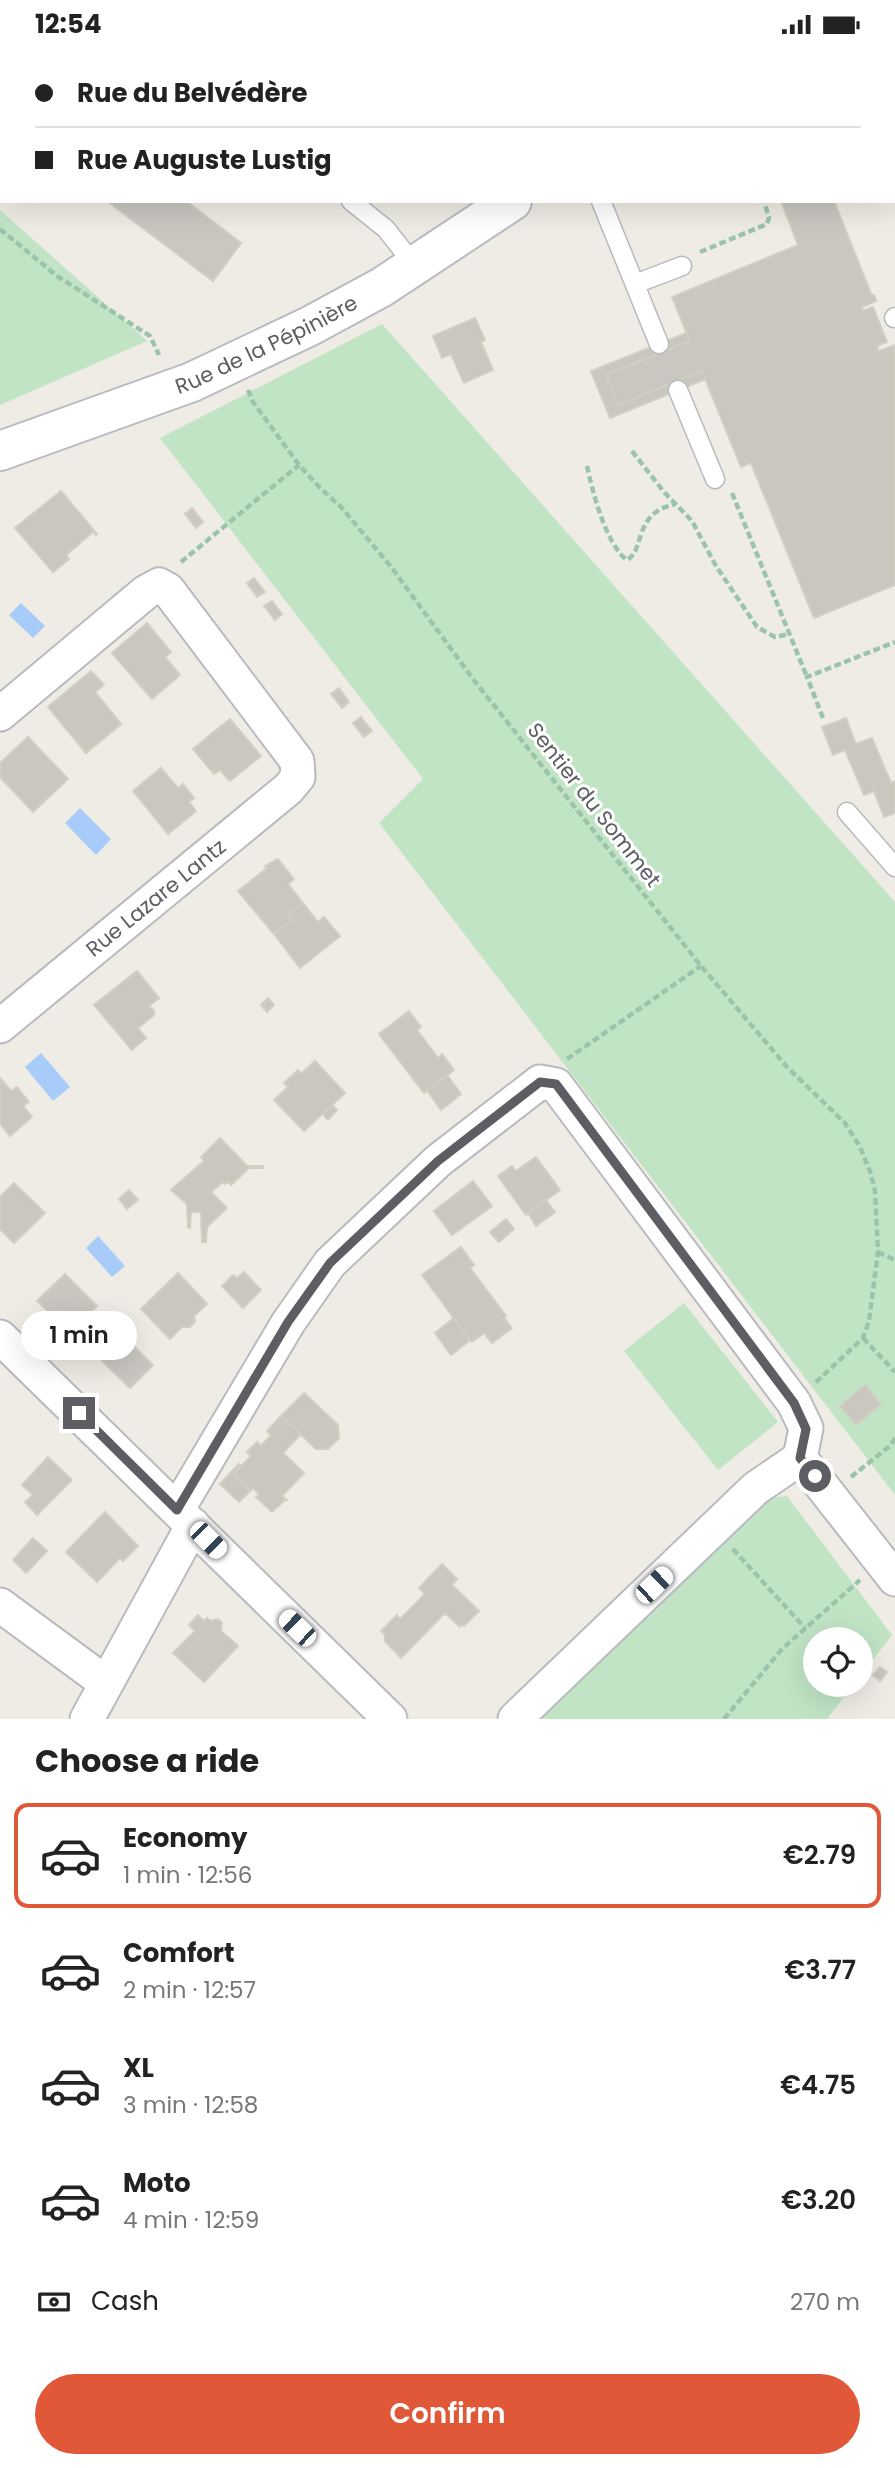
<!DOCTYPE html>
<html lang="en">
<head>
<meta charset="utf-8">
<style>
	body { margin:0; font-family:Poppins,sans-serif; background:#f2f2f2; color:#222; height:100vh; display:flex; flex-direction:column; font-size:26px; white-space:nowrap }
	* { box-sizing:border-box; margin:0 }
	p { font-size:23px; color:#767676 }
	.icon { flex:none; width:38px; height:38px; fill:none; stroke:currentColor; stroke-width:2; stroke-linecap:round; stroke-linejoin:round }
	.map { position:relative; height:1670px; overflow:hidden }
	.side { display:flex; flex-direction:column; background:#fff; flex:1 }
	.side>* { flex:none }
	.top-card { position:absolute; left:0px; top:0px; width:896px; height:154px; box-shadow:0 7px 28px #0002; display:grid; align-content:center; height:154px; padding:0 35px; background:#fff }
	.tools { position:absolute; left:803px; top:1578px; display:grid; gap:14px }
	.tools a { display:grid; place-items:center; width:70px; height:70px; border-radius:50%; background:#fff; box-shadow:0 7px 28px #0002; font-size:35px }
	.end { position:absolute; width:32px; height:32px; margin:-16px; border:9px solid #5c5e63; background:#fff; box-shadow:0 0 0 4px #fff }
	.from { border-radius:50% }
	.bubble { position:absolute; height:49px; border-radius:24px; background:#fff; box-shadow:0 7px 28px #0002; font-size:23px; font-weight:600; line-height:49px; text-align:center }
	.car { position:absolute; width:21px; height:42px; margin:-21px -10px; border-radius:9px; box-shadow:0 0 5px 2px #0007; background:linear-gradient(#fff 24%,#345 0 40%,#fff 0 76%,#345 0 86%,#fff 0) }
	.top-card b { display:flex; align-items:center; gap:24px; height:66px; font-size:26px }
	.top-card b+b { border-top:2px solid #e0e0e0 }
	.top-card i { width:18px; height:18px; background:#222 }
	ul { padding:0; list-style:none }
	li { display:flex; align-items:center; gap:21px; height:105px; margin:0 14px 10px; padding:0 21px; border:4px solid transparent; border-radius:14px }
	li div { flex:1 }
	li b { display:block; font-size:26px }
	li em { font-style:normal; font-weight:600 }
	li.on { border-color:#e05837 }
	li>.icon { width:63px; height:63px; stroke-width:1.5 }
	h2 { padding:0 35px; font-size:32px; line-height:84px }
	.pay { display:flex; align-items:center; gap:18px; height:77px; padding:0 35px; font-size:26px }
	.pay p { margin-inline-start:auto }
	.primary-button { display:flex; gap:14px; margin-top:auto; padding:14px 35px }
	.primary-button a { flex:1; height:80px; border-radius:42px; background:#e05837; color:#fff; font-size:28px; font-weight:600; line-height:80px; text-align:center }
	.status { display:flex; justify-content:space-between; align-items:center; height:49px; padding:0 35px; background:#fff; direction:ltr }
	.status svg { height:19px; fill:currentColor }
	.map>svg:first-child { display:block }
	.green { fill:#c1e4c5 }
	.water { fill:#a7ccfa }
	.building { fill:#c9c7c0; stroke:#d2cfc2; stroke-width:2 }
	.lines { fill:none; stroke-linecap:round; stroke-linejoin:round }
	.service-casing { stroke:#b9babf; stroke-width:21 }
	.minor-casing { stroke:#b9babf; stroke-width:37 }
	.secondary-casing { stroke:#b9bbc1; stroke-width:42 }
	.path { stroke:#9bc4ab; stroke-width:4.5; stroke-dasharray:7 3.5; stroke-linecap:butt }
	.service { stroke:#fff; stroke-width:18 }
	.minor { stroke:#fff; stroke-width:33 }
	.secondary { stroke:#fff; stroke-width:38 }
	.route { stroke:#5c5e63; stroke-width:9 }
	.labels { text-anchor:middle; stroke-width:6; stroke-linejoin:round; paint-order:stroke }
	.street-label { font-size:21px; fill:#5c5e63; stroke:#fff }
</style>
</head>
<body>
<div class="status"><b>12:54</b><svg viewBox="0 0 49 12"><path d="M0 12V9h3v3zM5 12V6h3v6zM10 12V3h3v9zM15 12V0h3v12zM26 1h20v11H26zM47 4h2v5h-2z"/></svg></div>
<div class="map">
<svg width="895" height="1670" viewBox="0 0 895 1670">
	<rect width="100%" height="100%" fill="#eeece4"/>
	<g class="green">
		<path d="M 0,161 L 147,292 L 0,356 Z"/>
		<path d="M 382,275 L 895,853 L 895,1446 L 379,774 L 423,730 L 160,389 Z"/>
		<path d="M 684,1254 L 778,1373 L 718,1421 L 624,1302 Z"/>
		<path d="M 787,1447 L 892,1586 L 861,1626 L 861,1591 L 816,1591 L 816,1636 L 853,1636 L 827,1670 L 531,1670 L 753,1461 L 771,1449 Z"/>
	</g>
	<g class="water">
		<path d="M 21,554 L 45,577 L 33,589 L 9,566 Z"/>
		<path d="M 80,759 L 111,790 L 96,806 L 65,774 Z"/>
		<path d="M 41,1004 L 70,1038 L 53,1052 L 25,1018 Z"/>
		<path d="M 98,1187 L 125,1217 L 112,1228 L 86,1199 Z"/>
		<path d="M 94,1264 L 106,1275 L 83,1299 L 80,1296 L 78,1299 L 72,1294 L 74,1291 L 71,1288 Z"/>
	</g>
	<g class="building">
		<path d="M 0,0 L 77,0 L 77,2 L 2,2 L 2,19 Z"/>
		<path d="M 107,152 L 186,152 L 241,194 L 213,232 Z"/>
		<path d="M 781,152 L 834,152 L 872,247 L 874,246 L 876,252 L 862,258 L 863,262 L 873,258 L 887,293 L 877,297 L 879,302 L 895,296 L 895,536 L 814,569 L 751,414 L 741,418 L 702,322 L 618,356 L 606,326 L 690,292 L 672,248 L 798,196 Z"/>
		<path d="M 475,269 L 485,291 L 481,293 L 493,321 L 464,334 L 451,305 L 442,309 L 433,287 Z"/>
		<path d="M 686,284 L 690,292 L 606,326 L 618,356 L 702,322 L 706,330 L 610,369 L 591,322 Z"/>
		<path d="M 61,442 L 97,485 L 96,486 L 93,483 L 66,506 L 69,510 L 53,523 L 15,479 Z"/>
		<path d="M 192,459 L 203,473 L 196,479 L 185,465 Z"/>
		<path d="M 254,529 L 265,543 L 257,548 L 247,534 Z"/>
		<path d="M 272,552 L 282,565 L 275,571 L 264,557 Z"/>
		<path d="M 147,574 L 171,603 L 165,608 L 180,626 L 152,650 L 112,604 Z"/>
		<path d="M 91,622 L 104,636 L 95,643 L 121,675 L 86,704 L 48,658 Z"/>
		<path d="M 339,639 L 349,653 L 342,659 L 331,645 Z"/>
		<path d="M 361,668 L 372,682 L 364,688 L 353,674 Z"/>
		<path d="M 846,669 L 856,695 L 872,689 L 891,734 L 895,732 L 895,764 L 884,768 L 874,742 L 864,746 L 845,701 L 833,706 L 822,678 Z"/>
		<path d="M 230,670 L 261,707 L 230,732 L 220,721 L 214,725 L 193,700 Z"/>
		<path d="M 28,688 L 68,730 L 33,763 L 0,728 L 0,714 Z"/>
		<path d="M 161,719 L 178,739 L 183,735 L 194,749 L 189,753 L 196,762 L 168,785 L 133,742 Z"/>
		<path d="M 278,810 L 294,830 L 288,835 L 303,854 L 287,866 L 292,871 L 274,885 L 238,842 L 267,819 L 265,817 Z"/>
		<path d="M 303,854 L 318,873 L 324,868 L 340,887 L 300,919 L 274,885 L 292,871 L 287,866 Z"/>
		<path d="M 137,922 L 159,949 L 149,957 L 154,962 L 154,966 L 138,979 L 146,989 L 132,1001 L 94,956 Z"/>
		<path d="M 268,949 L 274,956 L 267,963 L 261,956 Z"/>
		<path d="M 409,962 L 421,978 L 417,981 L 438,1009 L 442,1005 L 454,1021 L 424,1044 L 379,985 Z"/>
		<path d="M 315,1012 L 345,1044 L 304,1082 L 274,1051 L 288,1038 L 284,1034 L 298,1021 L 301,1025 Z"/>
		<path d="M 447,1026 L 461,1045 L 441,1061 L 427,1041 Z"/>
		<path d="M 0,1029 L 11,1042 L 17,1038 L 29,1053 L 23,1057 L 32,1068 L 10,1087 L 0,1075 Z"/>
		<path d="M 332,1056 L 337,1061 L 328,1071 L 323,1065 Z"/>
		<path d="M 220,1089 L 247,1117 L 263,1117 L 263,1119 L 249,1119 L 231,1136 L 228,1133 L 225,1135 L 223,1133 L 211,1143 L 227,1159 L 207,1178 L 206,1193 L 202,1193 L 201,1163 L 191,1163 L 190,1179 L 188,1178 L 187,1155 L 171,1141 L 204,1112 L 201,1108 Z"/>
		<path d="M 536,1108 L 560,1141 L 526,1166 L 498,1127 L 512,1117 L 516,1122 Z"/>
		<path d="M 473,1132 L 492,1157 L 452,1186 L 434,1162 Z"/>
		<path d="M 14,1134 L 45,1164 L 14,1194 L 0,1180 L 0,1148 Z"/>
		<path d="M 129,1141 L 138,1151 L 127,1160 L 119,1150 Z"/>
		<path d="M 546,1151 L 555,1163 L 536,1177 L 528,1164 Z"/>
		<path d="M 506,1170 L 514,1180 L 499,1193 L 490,1183 Z"/>
		<path d="M 461,1198 L 474,1216 L 470,1219 L 506,1267 L 504,1269 L 512,1279 L 492,1294 L 484,1284 L 472,1293 L 470,1291 L 422,1226 Z"/>
		<path d="M 244,1223 L 261,1241 L 243,1259 L 222,1237 L 233,1226 L 237,1229 Z"/>
		<path d="M 178,1224 L 207,1255 L 194,1267 L 195,1273 L 190,1278 L 182,1278 L 170,1290 L 141,1260 Z"/>
		<path d="M 65,1225 L 97,1257 L 69,1285 L 56,1277 L 57,1271 L 37,1252 Z"/>
		<path d="M 454,1269 L 470,1291 L 451,1306 L 435,1284 Z"/>
		<path d="M 119,1283 L 153,1316 L 130,1339 L 96,1306 Z"/>
		<path d="M 865,1336 L 881,1355 L 856,1376 L 840,1357 Z"/>
		<path d="M 304,1344 L 338,1376 L 339,1389 L 328,1400 L 316,1400 L 281,1367 Z"/>
		<path d="M 281,1367 L 301,1385 L 283,1404 L 304,1424 L 282,1447 L 287,1451 L 285,1451 L 272,1463 L 256,1448 L 259,1445 L 253,1439 L 250,1442 L 233,1426 L 251,1407 L 247,1403 L 257,1393 L 261,1397 L 271,1386 L 267,1382 Z"/>
		<path d="M 48,1408 L 72,1431 L 37,1466 L 25,1453 L 33,1446 L 22,1436 Z"/>
		<path d="M 239,1415 L 241,1417 L 233,1426 L 250,1442 L 239,1453 L 220,1435 Z"/>
		<path d="M 105,1463 L 138,1497 L 123,1512 L 120,1509 L 97,1533 L 66,1503 Z"/>
		<path d="M 33,1489 L 47,1502 L 26,1524 L 13,1511 Z"/>
		<path d="M 442,1515 L 457,1530 L 452,1536 L 479,1562 L 464,1577 L 462,1575 L 460,1578 L 445,1564 L 401,1609 L 385,1592 L 385,1586 L 381,1582 L 397,1566 L 400,1570 L 425,1545 L 419,1539 Z"/>
		<path d="M 198,1566 L 204,1572 L 207,1569 L 210,1572 L 218,1570 L 222,1574 L 221,1582 L 238,1597 L 204,1633 L 173,1604 L 195,1582 L 189,1576 Z"/>
		<path d="M 880,1618 L 887,1623 L 880,1632 L 873,1626 Z"/>
	</g>
	<g class="lines">
		<g class="service-casing">
			<g id="service">
				<path d="M 894,35 L 895,34"/>
				<path d="M 894,57 L 895,59"/>
				<path d="M 351,152 L 386,180 L 415,217"/>
				<path d="M 601,152 L 659,295"/>
				<path d="M 635,235 L 682,217"/>
				<path d="M 894,269 L 895,268"/>
				<path d="M 678,341 L 715,430"/>
				<path d="M 847,763 L 895,818"/>
			</g>
		</g>
		<g class="minor-casing">
			<g id="minor">
				<path d="M 0,665 L 146,543 L 159,536 L 168,541 L 297,712 L 298,728 L 288,740 L 0,977"/>
				<path d="M 0,1288 L 390,1670"/>
				<path d="M 800,1409 L 895,1530"/>
				<path d="M 177,1461 L 288,1274 L 330,1214 L 438,1112 L 540,1033 L 556,1036 L 794,1354 L 806,1379 L 800,1409"/>
				<path d="M 0,1556 L 106,1634"/>
				<path d="M 87,1670 L 193,1476"/>
				<path d="M 515,1670 L 756,1439 L 800,1409"/>
			</g>
		</g>
		<g class="secondary-casing">
			<g id="secondary">
				<path d="M 739,2 L 742,0"/>
				<path id="s1" d="M 0,402 L 192,333 L 310,277 L 382,238 L 512,152"/>
			</g>
		</g>
		<g class="path">
			<path d="M 849,0 L 851,2"/>
			<path d="M 0,180 L 57,227 L 150,287 L 159,306"/>
			<path d="M 700,203 L 767,175 L 769,169 L 764,152"/>
			<path d="M 248,341 L 253,353 L 299,416 L 320,439 L 341,458 L 392,519 L 473,630 L 701,917 L 787,1018 L 845,1074 L 859,1096 L 870,1122 L 875,1142 L 878,1203 L 869,1272 L 863,1289 L 815,1334"/>
			<path d="M 632,402 L 664,443 L 692,472 L 716,517 L 757,578 L 775,588 L 790,585"/>
			<path d="M 587,417 C 592,441 606,496 627,511 C 646,500 632,465 675,455"/>
			<path d="M 732,444 L 807,628"/>
			<path d="M 181,513 L 299,416"/>
			<path d="M 823,669 L 807,628 L 895,593"/>
			<path d="M 567,1010 L 701,917"/>
			<path d="M 878,1203 L 895,1211"/>
			<path d="M 863,1289 L 895,1323"/>
			<path d="M 851,1428 L 891,1396 L 895,1389"/>
			<path d="M 733,1500 L 805,1579"/>
			<path d="M 724,1670 L 782,1600 L 860,1531"/>
		</g>
		<use href="#service" class="service"/>
		<use href="#minor" class="minor"/>
		<use href="#secondary" class="secondary"/>
	</g>
	<g class="lines">
		<path class="route" d="M 79,1364 L 177,1461 L 288,1273 L 330,1214 L 438,1112 L 540,1033 L 556,1035 L 794,1354 L 806,1380 L 800,1409 L 815,1427"/>
	</g>
	<g class="labels">
		<g class="street-label">
			<text dy="7" stroke="none"><textPath href="#s1" startOffset="287">Rue de la Pépinière</textPath></text>
			<text transform="translate(594 756) rotate(52)" y="7">Sentier du Sommet</text>
			<text transform="translate(156 849) rotate(-39)" y="7">Rue Lazare Lantz</text>
		</g>
	</g>
</svg>
<div class="tools">
<a><svg class="icon" aria-label="locate" viewBox="0 0 24 24"><circle cx="12" cy="12" r="6"/><path d="M12 2v4M12 18v4M2 12h4M18 12h4"/></svg></a>
</div>
<i class="end from" style="left:815px;top:1427px"></i>
<i class="end" style="left:79px;top:1364px"></i>
<div class="bubble" style="left:21px;top:1262px;width:116px">1 min</div>
<i class="car" style="left:208px;top:1491px;rotate:135deg"></i>
<i class="car" style="left:654px;top:1536px;rotate:46deg"></i>
<i class="car" style="left:297px;top:1579px;rotate:314deg"></i>
<div class="top-card">
<b><i class="from"></i>Rue du Belvédère</b>
<b><i></i>Rue Auguste Lustig</b>
</div>
</div>
<section class="side">
<h2>Choose a ride</h2>
<ul>
<li class="on"><svg class="icon" aria-label="car" viewBox="0 0 24 24"><path d="M5 17H2v-5l4-1 3-4h7l3 4 3 1v5h-3M9 17h6M6 11h13"/><circle cx="7" cy="17" r="2"/><circle cx="17" cy="17" r="2"/></svg><div><b>Economy</b><p>1 min · 12:56</p></div><em>€2.79</em></li>
<li><svg class="icon" aria-label="car" viewBox="0 0 24 24"><path d="M5 17H2v-5l4-1 3-4h7l3 4 3 1v5h-3M9 17h6M6 11h13"/><circle cx="7" cy="17" r="2"/><circle cx="17" cy="17" r="2"/></svg><div><b>Comfort</b><p>2 min · 12:57</p></div><em>€3.77</em></li>
<li><svg class="icon" aria-label="car" viewBox="0 0 24 24"><path d="M5 17H2v-5l4-1 3-4h7l3 4 3 1v5h-3M9 17h6M6 11h13"/><circle cx="7" cy="17" r="2"/><circle cx="17" cy="17" r="2"/></svg><div><b>XL</b><p>3 min · 12:58</p></div><em>€4.75</em></li>
<li><svg class="icon" aria-label="car" viewBox="0 0 24 24"><path d="M5 17H2v-5l4-1 3-4h7l3 4 3 1v5h-3M9 17h6M6 11h13"/><circle cx="7" cy="17" r="2"/><circle cx="17" cy="17" r="2"/></svg><div><b>Moto</b><p>4 min · 12:59</p></div><em>€3.20</em></li>
</ul>
<div class="pay"><svg class="icon" aria-label="cash" viewBox="0 0 24 24"><path d="M3 7h18v10H3z"/><circle cx="12" cy="12" r="2"/></svg>Cash<p>270 m</p></div>
<div class="primary-button"><a>Confirm</a></div>
</section>
</body>
</html>
